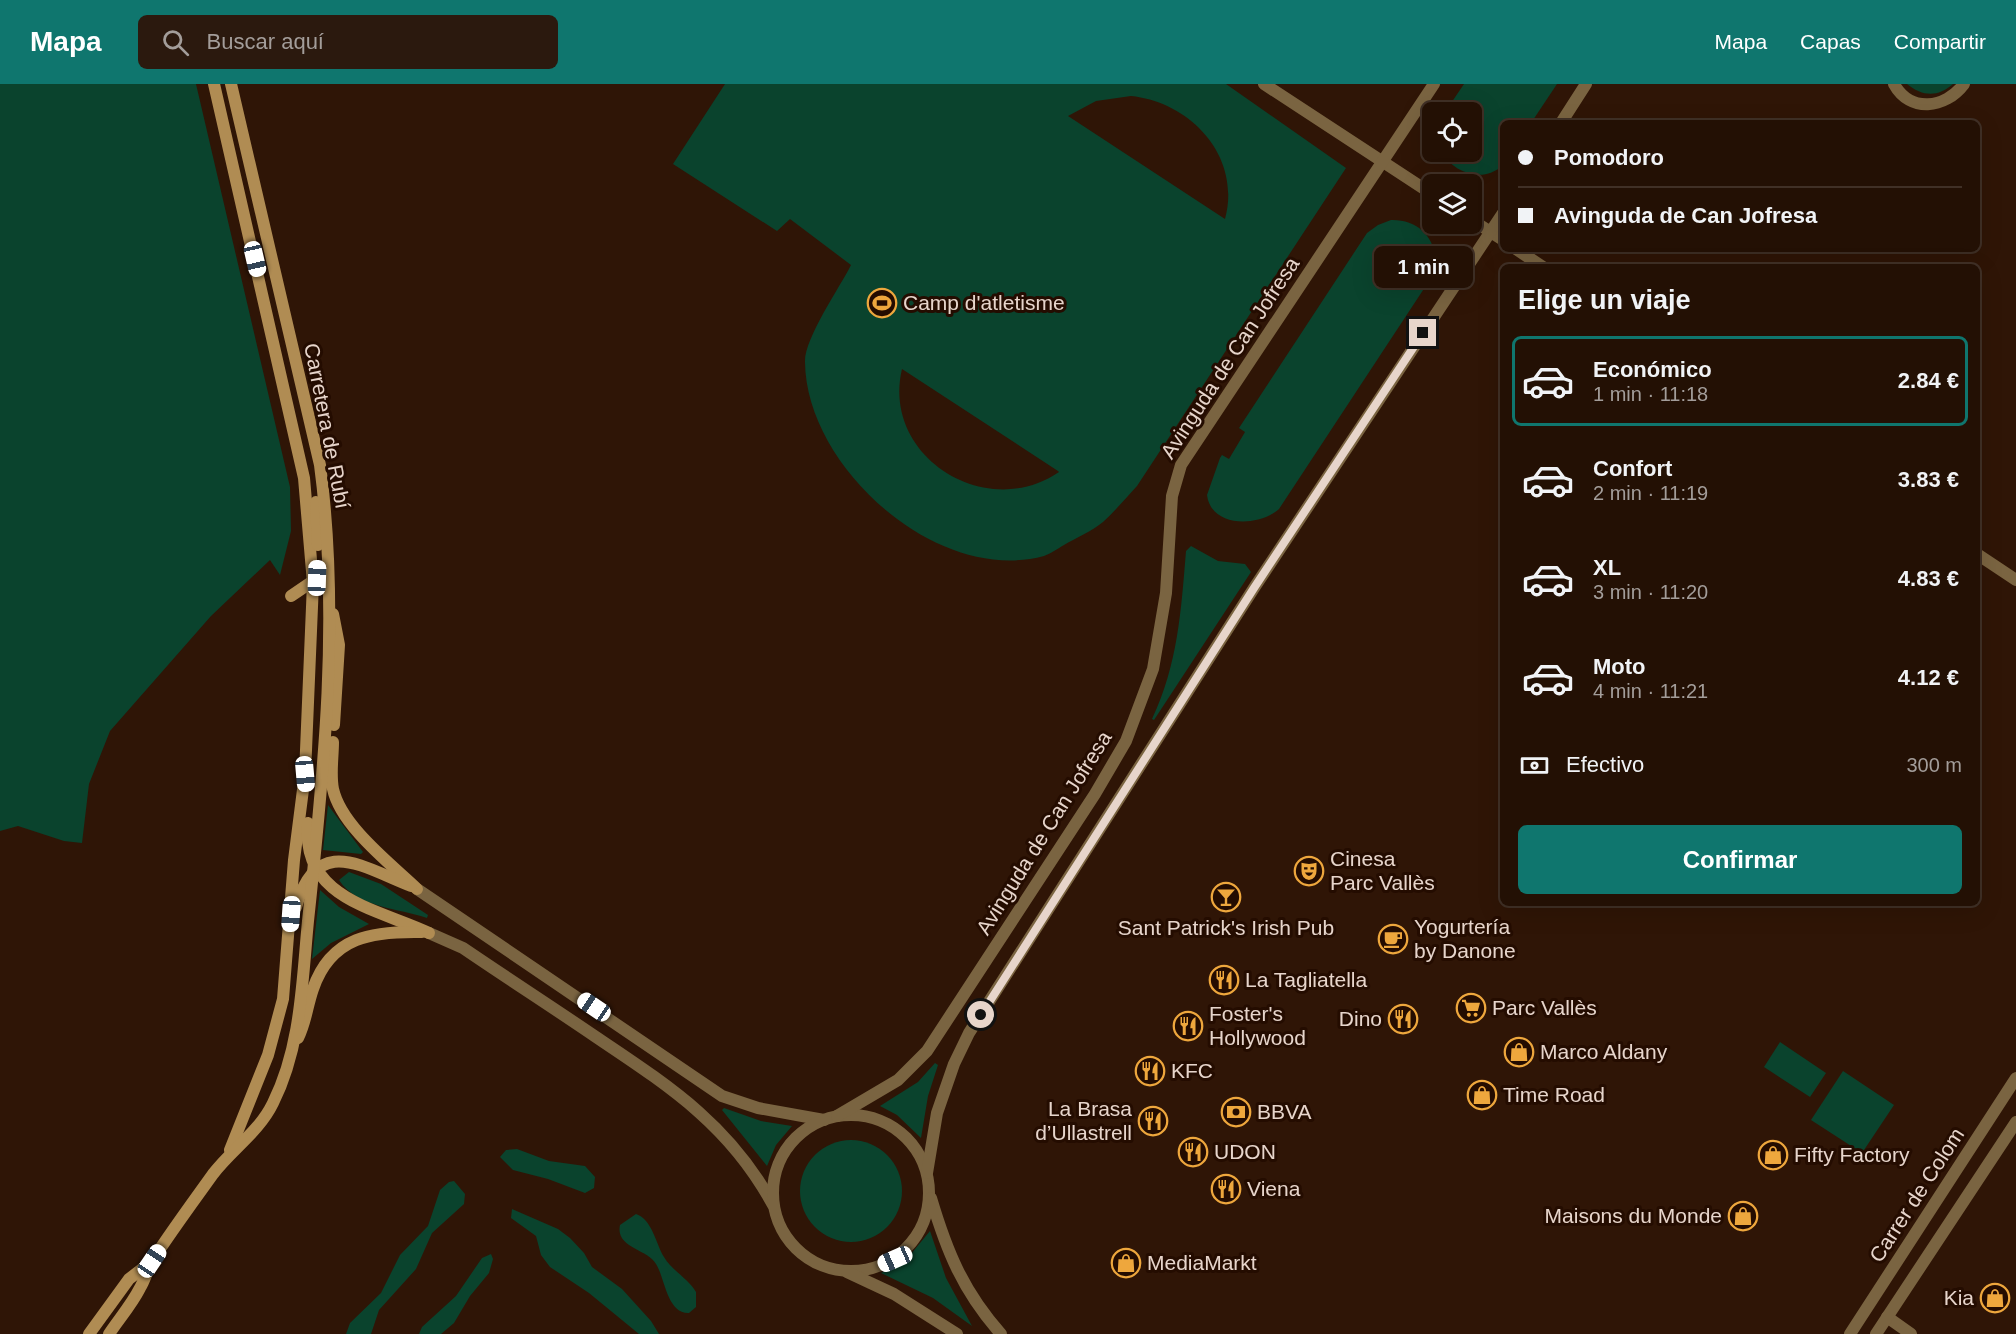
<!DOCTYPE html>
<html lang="es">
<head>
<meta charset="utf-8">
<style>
	body { margin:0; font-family:Arial,sans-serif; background:#2b190e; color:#f1f3f6; height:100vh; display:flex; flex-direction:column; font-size:22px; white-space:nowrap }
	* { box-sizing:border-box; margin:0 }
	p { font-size:20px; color:#a39d9a }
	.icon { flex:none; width:33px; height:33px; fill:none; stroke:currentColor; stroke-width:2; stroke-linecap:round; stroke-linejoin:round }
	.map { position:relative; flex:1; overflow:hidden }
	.side { position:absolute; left:1500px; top:180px; width:480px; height:642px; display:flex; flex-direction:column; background:#231004; border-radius:9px; box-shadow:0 6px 24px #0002,0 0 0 2px #403026 }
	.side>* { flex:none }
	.hud { position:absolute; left:1500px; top:36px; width:480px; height:132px; border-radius:9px; box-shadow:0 6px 24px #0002,0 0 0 2px #403026; display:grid; align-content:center; height:132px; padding:0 18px; background:#231004 }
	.tools { position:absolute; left:1422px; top:18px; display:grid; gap:12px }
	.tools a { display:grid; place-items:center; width:60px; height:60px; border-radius:9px; background:#231004; box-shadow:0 6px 24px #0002,0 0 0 2px #403026; font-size:30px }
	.end { position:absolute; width:27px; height:27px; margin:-14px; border:8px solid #e7d5cb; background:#111; box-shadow:0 0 0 3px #111 }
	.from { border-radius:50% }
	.bubble { position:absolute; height:42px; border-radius:9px; background:#231004; box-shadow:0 6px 24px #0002,0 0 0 2px #403026; font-size:20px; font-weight:600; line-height:42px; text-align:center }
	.car { position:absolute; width:18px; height:36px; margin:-18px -9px; border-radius:8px; box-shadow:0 0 4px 2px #0007; background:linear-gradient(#fff 24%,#345 0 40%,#fff 0 76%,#345 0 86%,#fff 0) }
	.hud b { display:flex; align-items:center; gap:21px; height:57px; font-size:22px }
	.hud b+b { border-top:2px solid #403026 }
	.hud i { width:15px; height:15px; background:#f1f3f6 }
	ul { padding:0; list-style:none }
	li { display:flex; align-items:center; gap:18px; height:90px; margin:0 12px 9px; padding:0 6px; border:3px solid transparent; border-radius:9px }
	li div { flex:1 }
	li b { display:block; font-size:22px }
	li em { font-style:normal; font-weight:600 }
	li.on { border-color:#0f766e }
	li>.icon { width:54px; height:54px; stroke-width:1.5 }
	h2 { padding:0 18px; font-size:27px; line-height:72px }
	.pay { display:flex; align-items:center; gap:15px; height:66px; padding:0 18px; font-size:22px }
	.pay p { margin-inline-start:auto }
	.action { display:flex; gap:12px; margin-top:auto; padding:12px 18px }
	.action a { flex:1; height:69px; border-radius:9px; background:#0f766e; color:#fff; font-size:24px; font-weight:600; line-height:69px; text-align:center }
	header { display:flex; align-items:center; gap:36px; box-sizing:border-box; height:84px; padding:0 30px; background:#0f766e; color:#fff }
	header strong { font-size:28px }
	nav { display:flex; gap:33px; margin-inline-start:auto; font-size:21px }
	.search { width:420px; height:54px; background:#2b190e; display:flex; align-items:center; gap:15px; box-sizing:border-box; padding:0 21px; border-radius:9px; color:#a39d9a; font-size:22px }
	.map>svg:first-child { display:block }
	.green { fill:#0a432d; fill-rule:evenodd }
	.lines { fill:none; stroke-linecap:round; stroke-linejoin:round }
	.minor { stroke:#7a6441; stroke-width:12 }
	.secondary { stroke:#b08c53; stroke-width:12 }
	.route { stroke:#e7d5cb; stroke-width:8 }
	.labels { text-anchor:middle; stroke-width:6; stroke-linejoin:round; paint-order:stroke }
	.poi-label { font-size:21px; fill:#e7d5cb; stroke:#240c00; text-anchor:start }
	.street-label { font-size:21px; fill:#e7d5cb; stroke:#240c00 }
</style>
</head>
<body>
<header>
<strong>Mapa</strong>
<div class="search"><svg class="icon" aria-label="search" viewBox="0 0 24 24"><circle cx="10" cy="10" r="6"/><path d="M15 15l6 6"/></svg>Buscar aquí</div>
<nav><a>Mapa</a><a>Capas</a><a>Compartir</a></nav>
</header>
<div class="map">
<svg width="2016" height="1250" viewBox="0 0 2016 1250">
	<rect width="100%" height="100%" fill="#2f1506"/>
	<g class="green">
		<path d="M 0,0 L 196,0 L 290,403 L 291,447 L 280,491 L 270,476 L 211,532 L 110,647 L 89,700 L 82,759 L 64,757 L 18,742 L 0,747 Z"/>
		<path d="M 725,0 L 1226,0 L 1346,84 L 1137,402 C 1126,414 1115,427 1103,438 C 1092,447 1076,454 1064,461 C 1057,465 1050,470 1044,472 C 937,501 806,383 805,278 C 804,255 840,203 851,181 L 790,135 L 777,147 L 673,80 ZM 1131,12 C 1190,18 1242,72 1225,135 L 1068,32 L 1096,17 ZM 902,285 L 1058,387 L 1059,388 C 987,438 881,373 902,285 Z"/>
		<path d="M 1464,0 L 1557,0 L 1531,39 L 1503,39 L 1503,81 C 1483,100 1454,89 1441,68 L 1472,68 L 1472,28 L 1445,28 Z"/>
		<path d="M 1907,0 L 1953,0 C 1938,13 1923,13 1907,0 Z"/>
		<path d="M 1391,136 C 1424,135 1444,164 1431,194 L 1279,425 C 1259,443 1211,444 1207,411 L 1220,374 L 1222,371 L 1229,375 L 1245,348 L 1239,344 L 1367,149 L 1378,141 Z"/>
		<path d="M 1191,462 L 1218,477 L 1245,480 L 1251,488 L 1154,636 L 1152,635 C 1178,580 1181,527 1186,467 Z"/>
		<path d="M 328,721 L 363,768 L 361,770 L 323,766 Z"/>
		<path d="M 349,788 L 381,800 L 428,831 L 427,834 C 399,824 357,824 339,796 Z"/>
		<path d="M 320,806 L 339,823 L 369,840 L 331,859 L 312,875 Z"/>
		<path d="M 1780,958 L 1826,989 L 1810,1013 L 1764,983 Z"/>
		<path d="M 935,979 L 938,981 L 928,1012 L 921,1054 L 897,1031 L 880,1022 L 918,998 Z"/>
		<path d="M 1843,987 L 1894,1021 L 1862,1069 L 1811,1036 Z"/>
		<path d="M 724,1024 L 761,1037 L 792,1042 L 776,1061 L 767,1082 L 722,1026 Z"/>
		<circle cx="851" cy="1107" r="51"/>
		<path d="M 517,1065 L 549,1077 L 585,1082 L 595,1093 L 594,1104 L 585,1109 L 548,1095 L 513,1086 L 500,1073 L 506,1066 Z"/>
		<path d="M 454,1097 L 465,1110 L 464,1120 L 432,1149 L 416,1185 L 379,1226 L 371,1250 L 346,1250 L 350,1239 L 381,1209 L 400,1171 L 428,1142 L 440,1106 L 449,1098 Z"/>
		<path d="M 512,1125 L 558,1145 L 570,1154 L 584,1169 L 592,1183 L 622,1205 L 651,1237 L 659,1250 L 639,1250 L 589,1209 L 550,1183 L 541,1171 L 536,1152 L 511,1134 Z"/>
		<path d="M 636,1130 C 652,1135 656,1160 664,1173 C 672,1187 688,1194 696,1208 L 696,1223 L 689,1229 C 667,1230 665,1194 656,1180 C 648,1165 615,1164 620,1141 Z"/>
		<path d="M 930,1147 L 946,1194 L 972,1242 L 933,1214 L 881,1189 L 906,1176 Z"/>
		<path d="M 491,1170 L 493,1175 L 489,1189 L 470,1212 L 454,1239 L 441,1250 L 419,1250 L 422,1243 L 456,1212 L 482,1174 Z"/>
	</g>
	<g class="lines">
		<g class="minor">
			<path d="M 1264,0 L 1432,110"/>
			<path d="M 1894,0 C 1910,29 1945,25 1964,0"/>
			<path d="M 1561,39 L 1586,0"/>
			<path d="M 1472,136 L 1503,156"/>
			<path d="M 1516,165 L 1543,183"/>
			<path d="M 1977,470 L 2016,496"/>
			<path d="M 417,805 L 722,1012 L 758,1024 L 824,1036"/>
			<path d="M 429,849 L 463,864 C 507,894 552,923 596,953 C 669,1002 730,1041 773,1121"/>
			<circle cx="851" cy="1109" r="78"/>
			<path d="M 837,1032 L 898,996 L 927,967 L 1095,710 L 1126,657 L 1153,585 L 1166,509 L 1172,412 L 1181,381 L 1434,0"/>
			<path d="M 927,1089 L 937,1029 L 954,980 L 969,949 L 1254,504 L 1503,129"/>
			<path d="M 931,1114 C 947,1168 963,1207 1001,1250"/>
			<path d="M 847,1188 L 894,1210 L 957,1250"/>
			<path d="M 1887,1233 L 1911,1250"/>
			<path d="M 1850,1250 L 2016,994"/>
			<path d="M 1876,1250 L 2016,1038"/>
		</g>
		<g class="secondary">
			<path d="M 214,0 L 304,394 L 313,499 L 305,690 L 294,776 L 283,915 L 268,971 L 230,1066"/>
			<path d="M 316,418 L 318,461"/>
			<path d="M 291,512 L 316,495"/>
			<path d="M 333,530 L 339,561 L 334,641"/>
			<path d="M 333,658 C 333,673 330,690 333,705 C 341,742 391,780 417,805"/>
			<path d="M 308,739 C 301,815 376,824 429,849"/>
			<path d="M 296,823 C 317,749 362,783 411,802"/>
			<path d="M 298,954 C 306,938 307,922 313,905 C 331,852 373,847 422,848"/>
			<path d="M 89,1250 L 129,1195 L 151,1178"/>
			<path d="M 109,1250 C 119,1235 132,1220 140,1204 C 146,1194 148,1183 154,1174 C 173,1145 193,1118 213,1090 C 232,1065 259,1048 273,1019 C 301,963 302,899 308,837 C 324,687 340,532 320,381 L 231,0"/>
		</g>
	</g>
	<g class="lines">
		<path class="route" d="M 981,931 L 1254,504 L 1423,249"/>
	</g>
	<defs>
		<g id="stadium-ring" transform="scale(1.5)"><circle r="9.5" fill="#240c00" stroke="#eea73d" stroke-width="1.5"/><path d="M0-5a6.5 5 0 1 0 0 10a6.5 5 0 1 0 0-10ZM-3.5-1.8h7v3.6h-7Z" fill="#eea73d"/></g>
		<g id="theatre-ring" transform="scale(1.5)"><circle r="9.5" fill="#240c00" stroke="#eea73d" stroke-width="1.5"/><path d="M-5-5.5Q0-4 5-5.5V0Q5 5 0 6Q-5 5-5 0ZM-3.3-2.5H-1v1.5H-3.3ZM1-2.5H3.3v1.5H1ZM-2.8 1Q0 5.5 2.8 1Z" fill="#eea73d"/></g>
		<g id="bar-ring" transform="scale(1.5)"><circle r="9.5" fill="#240c00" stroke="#eea73d" stroke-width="1.5"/><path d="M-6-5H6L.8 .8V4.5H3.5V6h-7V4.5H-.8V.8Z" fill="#eea73d"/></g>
		<g id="cafe-ring" transform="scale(1.5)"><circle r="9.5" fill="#240c00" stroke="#eea73d" stroke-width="1.5"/><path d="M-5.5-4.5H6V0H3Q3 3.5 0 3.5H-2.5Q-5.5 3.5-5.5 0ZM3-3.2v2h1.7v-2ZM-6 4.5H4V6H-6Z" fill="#eea73d"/></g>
		<g id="restaurant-ring" transform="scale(1.5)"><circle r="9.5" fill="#240c00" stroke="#eea73d" stroke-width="1.5"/><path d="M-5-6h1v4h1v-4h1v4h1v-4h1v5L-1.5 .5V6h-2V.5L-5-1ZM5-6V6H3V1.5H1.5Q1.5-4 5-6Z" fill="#eea73d"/></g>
		<g id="supermarket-ring" transform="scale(1.5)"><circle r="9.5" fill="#240c00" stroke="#eea73d" stroke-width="1.5"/><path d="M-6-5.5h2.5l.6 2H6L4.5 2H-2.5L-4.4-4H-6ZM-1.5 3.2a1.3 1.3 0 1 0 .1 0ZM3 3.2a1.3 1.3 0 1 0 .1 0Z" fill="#eea73d"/></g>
		<g id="shop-ring" transform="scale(1.5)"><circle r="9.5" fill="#240c00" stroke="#eea73d" stroke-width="1.5"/><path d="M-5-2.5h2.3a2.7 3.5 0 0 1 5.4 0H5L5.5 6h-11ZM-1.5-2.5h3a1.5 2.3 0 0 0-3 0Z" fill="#eea73d"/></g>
		<g id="bank-ring" transform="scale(1.5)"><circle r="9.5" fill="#240c00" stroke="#eea73d" stroke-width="1.5"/><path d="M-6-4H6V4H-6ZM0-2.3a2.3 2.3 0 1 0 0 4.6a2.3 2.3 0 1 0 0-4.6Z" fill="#eea73d"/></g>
	</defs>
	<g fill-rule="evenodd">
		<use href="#stadium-ring" x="882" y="219"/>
		<use href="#theatre-ring" x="1309" y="787"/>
		<use href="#bar-ring" x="1226" y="813"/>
		<use href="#cafe-ring" x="1393" y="855"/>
		<use href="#restaurant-ring" x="1224" y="896"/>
		<use href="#supermarket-ring" x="1471" y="924"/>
		<use href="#restaurant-ring" x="1403" y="935"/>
		<use href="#restaurant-ring" x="1188" y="942"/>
		<use href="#shop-ring" x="1519" y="968"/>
		<use href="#restaurant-ring" x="1150" y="987"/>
		<use href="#shop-ring" x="1482" y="1011"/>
		<use href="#bank-ring" x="1236" y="1028"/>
		<use href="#restaurant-ring" x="1153" y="1037"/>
		<use href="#restaurant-ring" x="1193" y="1068"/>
		<use href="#shop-ring" x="1773" y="1071"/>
		<use href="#restaurant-ring" x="1226" y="1105"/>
		<use href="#shop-ring" x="1743" y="1132"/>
		<use href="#shop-ring" x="1126" y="1179"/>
		<use href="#shop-ring" x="1995" y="1214"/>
	</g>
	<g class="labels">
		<g class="poi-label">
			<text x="903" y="226">Camp d'atletisme</text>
			<text x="1330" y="782">Cinesa<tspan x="1330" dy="24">Parc Vallès</tspan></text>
			<text x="1414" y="850">Yogurtería<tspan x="1414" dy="24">by Danone</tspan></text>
			<text x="1226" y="851" text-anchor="middle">Sant Patrick's Irish Pub</text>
			<text x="1245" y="903">La Tagliatella</text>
			<text x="1492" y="931">Parc Vallès</text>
			<text x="1209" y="937">Foster's<tspan x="1209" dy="24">Hollywood</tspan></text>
			<text x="1382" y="942" text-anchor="end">Dino</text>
			<text x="1540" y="975">Marco Aldany</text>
			<text x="1171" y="994">KFC</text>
			<text x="1503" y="1018">Time Road</text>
			<text x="1132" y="1032" text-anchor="end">La Brasa<tspan x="1132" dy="24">d’Ullastrell</tspan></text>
			<text x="1257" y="1035">BBVA</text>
			<text x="1214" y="1075">UDON</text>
			<text x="1794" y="1078">Fifty Factory</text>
			<text x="1247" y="1112">Viena</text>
			<text x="1722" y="1139" text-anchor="end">Maisons du Monde</text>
			<text x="1147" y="1186">MediaMarkt</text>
			<text x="1974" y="1221" text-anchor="end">Kia</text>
		</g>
		<g class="street-label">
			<text transform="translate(1230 274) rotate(-57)" y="7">Avinguda de Can Jofresa</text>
			<text transform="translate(327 342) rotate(79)" y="7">Carretera de Rubí</text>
			<text transform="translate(1044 749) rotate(-58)" y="7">Avinguda de Can Jofresa</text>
			<text transform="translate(1917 1111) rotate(-57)" y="7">Carrer de Colom</text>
		</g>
	</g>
</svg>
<div class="tools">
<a><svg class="icon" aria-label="locate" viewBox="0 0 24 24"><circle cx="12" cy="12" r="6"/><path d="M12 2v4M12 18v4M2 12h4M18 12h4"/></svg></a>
<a><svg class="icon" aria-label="layers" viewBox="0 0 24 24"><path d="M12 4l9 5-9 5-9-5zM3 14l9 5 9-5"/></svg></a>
</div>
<i class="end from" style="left:981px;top:931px"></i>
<i class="end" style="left:1423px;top:249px"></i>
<div class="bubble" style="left:1374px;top:162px;width:99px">1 min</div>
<i class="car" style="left:255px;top:175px;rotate:167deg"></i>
<i class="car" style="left:317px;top:494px;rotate:2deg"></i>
<i class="car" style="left:305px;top:690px;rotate:175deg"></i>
<i class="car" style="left:291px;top:830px;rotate:184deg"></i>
<i class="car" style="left:594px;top:923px;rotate:304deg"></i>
<i class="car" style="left:895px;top:1175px;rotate:246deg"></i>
<i class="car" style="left:152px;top:1177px;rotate:34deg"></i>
<div class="hud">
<b><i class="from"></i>Pomodoro</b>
<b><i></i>Avinguda de Can Jofresa</b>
</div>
<section class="side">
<h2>Elige un viaje</h2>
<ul>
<li class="on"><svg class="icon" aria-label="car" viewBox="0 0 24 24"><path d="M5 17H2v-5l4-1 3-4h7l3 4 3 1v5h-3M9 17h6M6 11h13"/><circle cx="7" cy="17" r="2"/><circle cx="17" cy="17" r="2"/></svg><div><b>Económico</b><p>1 min · 11:18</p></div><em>2.84 €</em></li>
<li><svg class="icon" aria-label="car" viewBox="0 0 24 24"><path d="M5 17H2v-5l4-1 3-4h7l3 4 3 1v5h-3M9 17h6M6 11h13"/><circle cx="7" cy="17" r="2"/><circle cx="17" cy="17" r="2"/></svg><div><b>Confort</b><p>2 min · 11:19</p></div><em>3.83 €</em></li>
<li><svg class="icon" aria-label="car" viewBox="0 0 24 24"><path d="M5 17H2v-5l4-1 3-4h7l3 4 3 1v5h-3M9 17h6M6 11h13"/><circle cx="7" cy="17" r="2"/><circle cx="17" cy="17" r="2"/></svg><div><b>XL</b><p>3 min · 11:20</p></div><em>4.83 €</em></li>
<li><svg class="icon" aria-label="car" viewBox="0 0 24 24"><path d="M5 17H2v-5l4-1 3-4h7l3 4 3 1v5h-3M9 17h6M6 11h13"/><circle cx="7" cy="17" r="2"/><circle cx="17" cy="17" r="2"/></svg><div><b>Moto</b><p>4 min · 11:21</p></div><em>4.12 €</em></li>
</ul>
<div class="pay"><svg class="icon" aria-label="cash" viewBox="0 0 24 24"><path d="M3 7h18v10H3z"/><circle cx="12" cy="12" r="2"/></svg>Efectivo<p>300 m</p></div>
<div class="action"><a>Confirmar</a></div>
</section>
</div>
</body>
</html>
